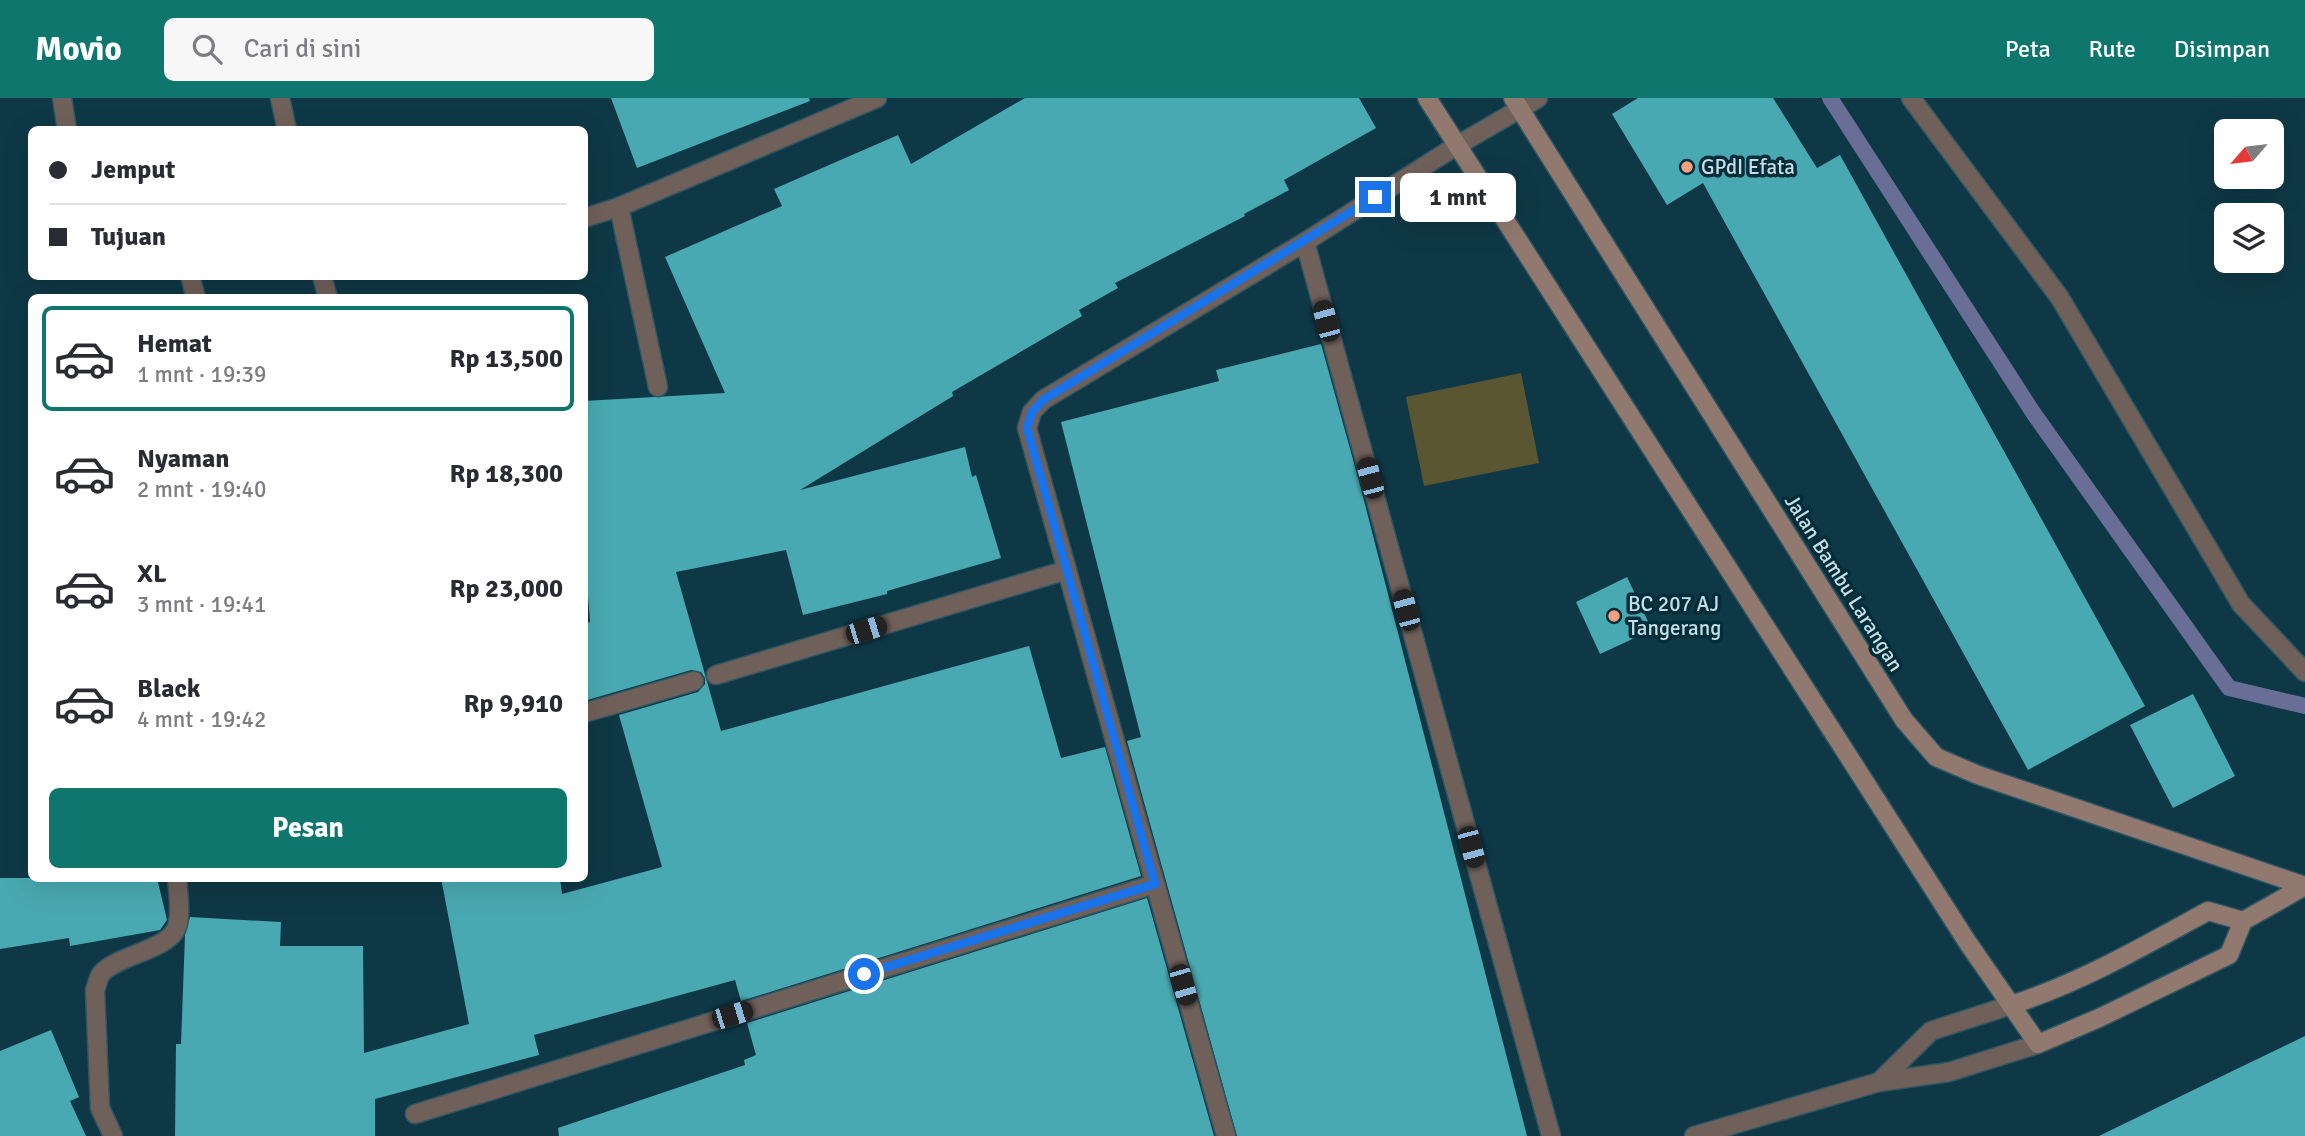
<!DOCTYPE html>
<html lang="id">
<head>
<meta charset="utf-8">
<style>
	body { margin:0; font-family:Signika,sans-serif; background:#f7f7f7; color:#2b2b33; height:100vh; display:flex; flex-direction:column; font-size:26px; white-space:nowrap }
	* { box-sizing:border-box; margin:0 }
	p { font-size:23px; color:#7c7c81 }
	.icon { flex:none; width:38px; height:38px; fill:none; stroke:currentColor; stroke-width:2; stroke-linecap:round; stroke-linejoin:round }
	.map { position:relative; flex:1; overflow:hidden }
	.drawer { position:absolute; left:28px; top:196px; width:560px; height:588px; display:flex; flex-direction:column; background:#fff; border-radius:10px; box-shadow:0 7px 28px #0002 }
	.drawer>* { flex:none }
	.banner { position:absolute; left:28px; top:28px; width:560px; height:154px; border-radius:10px; box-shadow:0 7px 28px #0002; display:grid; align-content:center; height:154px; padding:0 21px; background:#fff }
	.needle { width:46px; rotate:242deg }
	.buttons { position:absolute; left:2214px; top:21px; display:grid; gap:14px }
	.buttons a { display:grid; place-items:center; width:70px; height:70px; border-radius:10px; background:#fff; box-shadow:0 7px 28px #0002; font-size:35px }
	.end { position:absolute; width:32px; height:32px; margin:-16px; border:9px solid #1a73e8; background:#fff; box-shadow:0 0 0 4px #fff }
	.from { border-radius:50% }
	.bubble { position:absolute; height:49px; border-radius:10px; background:#fff; box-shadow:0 7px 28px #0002; font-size:23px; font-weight:800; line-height:49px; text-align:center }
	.car { position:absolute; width:21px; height:42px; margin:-21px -10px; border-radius:9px; box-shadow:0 0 5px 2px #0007; background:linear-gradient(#222 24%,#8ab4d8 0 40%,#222 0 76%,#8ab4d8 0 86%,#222 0) }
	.banner b { display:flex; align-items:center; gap:24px; height:66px; font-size:26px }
	.banner b+b { border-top:2px solid #e1e1e2 }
	.banner i { width:18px; height:18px; background:#2b2b33 }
	ul { padding:12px 0 0; list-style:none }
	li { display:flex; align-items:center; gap:21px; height:105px; margin:0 14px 10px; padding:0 7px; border:4px solid transparent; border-radius:10px }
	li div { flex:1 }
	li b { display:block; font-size:26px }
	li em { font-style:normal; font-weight:800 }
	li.active { border-color:#0f766e }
	li>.icon { width:63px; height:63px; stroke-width:1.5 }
	.cta { display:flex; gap:14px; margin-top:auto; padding:14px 21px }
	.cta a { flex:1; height:80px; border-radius:10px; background:#0f766e; color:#fff; font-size:28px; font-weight:800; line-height:80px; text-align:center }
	header { display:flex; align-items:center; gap:42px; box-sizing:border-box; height:98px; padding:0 35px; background:#0f766e; color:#fff }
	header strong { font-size:33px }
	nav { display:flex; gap:38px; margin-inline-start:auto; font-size:24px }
	.search { width:490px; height:63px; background:#f7f7f7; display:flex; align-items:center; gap:18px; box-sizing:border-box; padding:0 24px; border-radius:10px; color:#7c7c81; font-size:26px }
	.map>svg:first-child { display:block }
	.green { fill:#595631 }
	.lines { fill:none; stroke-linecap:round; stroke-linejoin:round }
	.stream { stroke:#696e96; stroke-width:16 }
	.building { fill:#49a9b2 }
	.lane-casing { stroke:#305663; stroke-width:21 }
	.street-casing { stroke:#305663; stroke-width:21 }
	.secondary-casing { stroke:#305663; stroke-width:21 }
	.lane { stroke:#70605a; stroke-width:18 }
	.street { stroke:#70605a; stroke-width:18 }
	.secondary { stroke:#92796f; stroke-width:18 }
	.route { stroke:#1a73e8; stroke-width:9 }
	.poi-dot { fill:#f2a07f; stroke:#022e3b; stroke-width:2.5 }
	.labels { text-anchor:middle; stroke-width:7; stroke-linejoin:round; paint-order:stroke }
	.poi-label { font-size:21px; fill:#c8dde6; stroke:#022e3b; text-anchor:start }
	.street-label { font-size:21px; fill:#c8dde6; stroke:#022e3b }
</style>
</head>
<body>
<header>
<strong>Movio</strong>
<div class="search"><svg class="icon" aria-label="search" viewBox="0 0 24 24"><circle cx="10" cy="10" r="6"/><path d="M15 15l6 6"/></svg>Cari di sini</div>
<nav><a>Peta</a><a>Rute</a><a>Disimpan</a></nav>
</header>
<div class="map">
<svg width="2305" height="1038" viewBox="0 0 2305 1038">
	<rect width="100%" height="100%" fill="#0f3846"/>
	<path class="green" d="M 1521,275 L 1539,365 L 1424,388 L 1406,299 Z"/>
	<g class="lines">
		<path class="stream" d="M 1830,0 L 2034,316 L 2229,590 L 2305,608"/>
	</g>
	<g class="building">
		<path d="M 611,0 L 809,0 L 810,3 L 637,70 Z"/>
		<path d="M 1025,0 L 1359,0 L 1376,30 L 1284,82 L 1289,92 L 1244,116 L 1245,118 L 1115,185 L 1118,190 L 1079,212 L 1082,218 L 952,294 L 953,298 L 800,392 L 965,349 L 972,379 L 976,377 L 1001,460 L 887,493 L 887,496 L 803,517 L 786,452 L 676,474 L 721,633 L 1029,548 L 1061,660 L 1105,649 L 1141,778 L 741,903 L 735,882 L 534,937 L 539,957 L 375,1001 L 375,1038 L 175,1038 L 176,946 L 181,946 L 185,837 L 190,819 L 281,824 L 280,848 L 363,848 L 364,955 L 469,926 L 441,780 L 560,780 L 562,796 L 662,769 L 619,617 L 698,594 L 705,586 L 705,580 L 701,574 L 691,572 L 584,603 L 584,526 L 590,524 L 584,446 L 584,303 L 725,295 L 665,159 L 782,108 L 774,91 L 898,37 L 911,66 Z"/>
		<path d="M 1638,0 L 1773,0 L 1817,70 L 1840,57 L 2145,608 L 2028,672 L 1703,85 L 1667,107 L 1612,16 Z"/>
		<path d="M 1321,246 L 1360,387 L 1527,1038 L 1237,1038 L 1127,643 L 1141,639 L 1061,324 L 1219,283 L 1216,272 Z"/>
		<path d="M 1627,479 L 1652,532 L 1600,556 L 1576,504 Z"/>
		<path d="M 2193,596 L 2235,678 L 2173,710 L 2130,627 Z"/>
		<path d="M 0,780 L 157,780 L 167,822 L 160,832 L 70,848 L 69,840 L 0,851 Z"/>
		<path d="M 1147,800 L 1214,1038 L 559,1038 L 558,1030 L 745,967 L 744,962 L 756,957 L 747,925 Z"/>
		<path d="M 51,932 L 79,999 L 70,1003 L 86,1038 L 0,1038 L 0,953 Z"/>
		<path d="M 2305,938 L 2305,1038 L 2099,1038 L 2216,981 Z"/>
	</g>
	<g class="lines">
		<g class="lane-casing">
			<g id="lane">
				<path d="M 1911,0 L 2060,200 L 2241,506 L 2305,574"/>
				<path d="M 1520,11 L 1538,0"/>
			</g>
		</g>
		<g class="street-casing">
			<g id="street">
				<path d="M 62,0 L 67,32"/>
				<path d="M 280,0 L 287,32"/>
				<path d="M 619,109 L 658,289"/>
				<path d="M 584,120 L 619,109 L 877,0"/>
				<path d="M 1305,144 L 1551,1038"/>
				<path d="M 190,178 L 196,200"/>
				<path d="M 322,178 L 328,200"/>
				<path d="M 716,577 L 1067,472"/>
				<path d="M 584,615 L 694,583"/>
				<path d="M 1879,984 L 1931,933 L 2011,907"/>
				<path d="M 415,1016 L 1155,786"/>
				<path d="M 113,1038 L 100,1010 L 95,892 C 97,888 98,880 101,876 C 117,856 174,852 178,825 C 181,812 178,794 177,780"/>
				<path d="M 1226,1038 L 1027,330 L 1032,314 L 1043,302 L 1305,144 L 1456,48 L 1520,11"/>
				<path d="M 1694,1038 L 1879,984 L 1949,974 L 2038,946"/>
			</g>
		</g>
		<g class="secondary-casing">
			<g id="secondary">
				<path d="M 1427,0 L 1968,845 L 2038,946 L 2099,920 L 2229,857 L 2243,823 L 2305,788"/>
				<path d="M 1513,0 L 1904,622 L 1936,659 L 1978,677 L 2305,788"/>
				<path d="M 2011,907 C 2080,885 2144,848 2208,813 L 2243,823"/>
			</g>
		</g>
		<use href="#lane" class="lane"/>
		<use href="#street" class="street"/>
		<use href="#secondary" class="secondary"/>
	</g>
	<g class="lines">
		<path class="route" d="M 864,876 L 1155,786 L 1027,330 L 1032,314 L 1043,302 L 1375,99"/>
	</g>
	<g class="poi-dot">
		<circle cx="1687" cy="69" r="7"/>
		<circle cx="1614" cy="518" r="7"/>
	</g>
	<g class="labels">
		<g class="poi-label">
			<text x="1701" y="76">GPdI Efata</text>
			<text x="1628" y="513">BC 207 AJ<tspan x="1628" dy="24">Tangerang</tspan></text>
		</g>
		<g class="street-label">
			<text transform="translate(1844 485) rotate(58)" y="7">Jalan Bambu Larangan</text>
		</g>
	</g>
</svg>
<div class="buttons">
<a><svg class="needle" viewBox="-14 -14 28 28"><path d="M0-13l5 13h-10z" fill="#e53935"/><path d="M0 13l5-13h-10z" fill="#7c7c81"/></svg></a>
<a><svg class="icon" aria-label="layers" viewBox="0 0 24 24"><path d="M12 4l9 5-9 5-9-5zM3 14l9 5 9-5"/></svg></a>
</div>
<i class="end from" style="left:864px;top:876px"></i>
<i class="end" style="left:1375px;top:99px"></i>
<div class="bubble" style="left:1400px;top:75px;width:116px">1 mnt</div>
<i class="car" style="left:1326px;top:223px;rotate:345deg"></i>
<i class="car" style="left:1370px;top:380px;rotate:345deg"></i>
<i class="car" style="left:1406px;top:512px;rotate:345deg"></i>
<i class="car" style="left:866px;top:532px;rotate:73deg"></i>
<i class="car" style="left:1471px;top:749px;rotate:165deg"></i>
<i class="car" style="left:1183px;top:887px;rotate:164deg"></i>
<i class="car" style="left:732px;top:917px;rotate:73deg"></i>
<div class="banner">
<b><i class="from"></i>Jemput</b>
<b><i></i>Tujuan</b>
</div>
<section class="drawer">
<ul>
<li class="active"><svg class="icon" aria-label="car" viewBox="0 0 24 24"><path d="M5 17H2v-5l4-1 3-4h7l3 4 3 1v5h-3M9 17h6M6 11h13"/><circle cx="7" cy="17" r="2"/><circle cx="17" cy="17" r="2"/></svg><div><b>Hemat</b><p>1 mnt · 19:39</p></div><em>Rp 13,500</em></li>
<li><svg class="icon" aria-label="car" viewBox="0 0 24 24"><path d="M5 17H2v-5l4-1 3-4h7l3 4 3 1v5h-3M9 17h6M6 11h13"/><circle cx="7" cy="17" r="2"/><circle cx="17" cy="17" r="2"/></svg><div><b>Nyaman</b><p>2 mnt · 19:40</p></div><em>Rp 18,300</em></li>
<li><svg class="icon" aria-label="car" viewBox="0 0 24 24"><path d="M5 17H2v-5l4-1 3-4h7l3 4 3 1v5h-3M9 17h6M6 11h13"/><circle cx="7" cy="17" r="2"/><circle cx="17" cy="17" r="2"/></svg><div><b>XL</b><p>3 mnt · 19:41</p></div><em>Rp 23,000</em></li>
<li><svg class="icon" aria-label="car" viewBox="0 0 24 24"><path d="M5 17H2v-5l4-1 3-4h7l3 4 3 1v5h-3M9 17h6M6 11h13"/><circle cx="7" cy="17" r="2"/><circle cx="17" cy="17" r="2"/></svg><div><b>Black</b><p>4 mnt · 19:42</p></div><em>Rp 9,910</em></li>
</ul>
<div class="cta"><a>Pesan</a></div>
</section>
</div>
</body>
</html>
